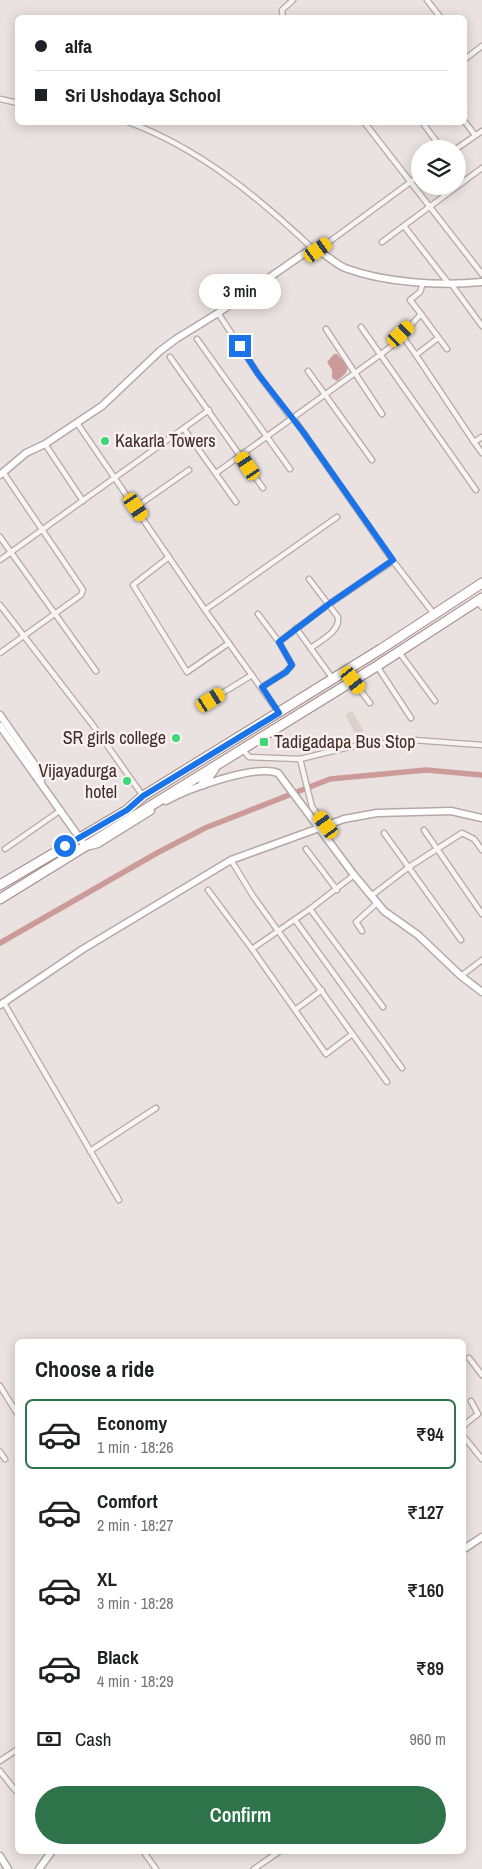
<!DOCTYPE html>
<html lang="en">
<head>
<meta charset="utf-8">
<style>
	body { margin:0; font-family:"Archivo Narrow",sans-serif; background:#f2f2f2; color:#202124; height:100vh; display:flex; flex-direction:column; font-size:19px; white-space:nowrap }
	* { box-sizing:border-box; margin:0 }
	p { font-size:16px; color:#757577 }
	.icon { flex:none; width:28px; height:28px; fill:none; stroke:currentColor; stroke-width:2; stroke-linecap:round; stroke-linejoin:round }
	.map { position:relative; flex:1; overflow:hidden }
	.panel { position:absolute; left:15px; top:1339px; width:451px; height:515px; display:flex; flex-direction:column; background:#fff; border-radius:8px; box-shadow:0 2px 12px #0003 }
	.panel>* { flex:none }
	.banner { position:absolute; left:15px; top:15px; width:452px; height:110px; border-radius:8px; box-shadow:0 2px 12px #0003; display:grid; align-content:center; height:110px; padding:0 20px; background:#fff }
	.controls { position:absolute; left:411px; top:140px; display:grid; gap:10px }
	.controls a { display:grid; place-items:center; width:55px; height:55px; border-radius:50%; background:#fff; box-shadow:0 2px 12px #0003; font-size:25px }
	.end { position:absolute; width:22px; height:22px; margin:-11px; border:6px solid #1a73e8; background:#fff; box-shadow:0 0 0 2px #fff }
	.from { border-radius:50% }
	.bubble { position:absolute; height:35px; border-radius:18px; background:#fff; box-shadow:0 2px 12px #0003; font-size:16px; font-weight:600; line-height:35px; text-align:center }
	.car { position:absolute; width:15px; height:30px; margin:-15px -8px; border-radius:6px; box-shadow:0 0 4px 1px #0007; background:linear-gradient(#f5c518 24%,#345 0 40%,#f5c518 0 76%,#345 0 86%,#f5c518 0) }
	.banner b { display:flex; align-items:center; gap:18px; height:48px; font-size:19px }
	.banner b+b { border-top:1px solid #e0e0e0 }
	.banner i { width:12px; height:12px; background:#202124 }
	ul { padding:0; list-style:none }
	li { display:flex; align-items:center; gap:15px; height:70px; margin:0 10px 8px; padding:0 10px; border:2px solid transparent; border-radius:8px }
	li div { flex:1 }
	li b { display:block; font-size:19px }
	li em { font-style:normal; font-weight:600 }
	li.selected { border-color:#2e7349 }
	li>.icon { width:45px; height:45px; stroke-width:1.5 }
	h2 { padding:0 20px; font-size:22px; line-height:60px }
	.pay { display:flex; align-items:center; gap:12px; height:55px; padding:0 20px; font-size:19px }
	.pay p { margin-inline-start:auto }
	.action { display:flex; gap:10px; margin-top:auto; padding:10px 20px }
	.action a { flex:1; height:58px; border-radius:30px; background:#2e7349; color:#fff; font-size:20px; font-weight:600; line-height:58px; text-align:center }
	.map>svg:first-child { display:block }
	.built { fill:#dcd0ce }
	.water { fill:#cc9b99 }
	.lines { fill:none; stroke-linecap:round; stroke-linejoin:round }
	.canal { stroke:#cc9b99; stroke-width:5.5 }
	.street-casing { stroke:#b5a8a6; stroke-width:7 }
	.secondary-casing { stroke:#b5a8a6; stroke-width:9 }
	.highway-casing { stroke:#a28a87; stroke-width:11 }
	.street { stroke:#f8f4f4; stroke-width:4.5 }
	.secondary { stroke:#fff; stroke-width:6 }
	.highway { stroke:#fff; stroke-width:9 }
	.route { stroke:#1a73e8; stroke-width:6 }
	.poi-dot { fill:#3ed777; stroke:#f8f1f0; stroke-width:2 }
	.labels { text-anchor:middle; stroke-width:5; stroke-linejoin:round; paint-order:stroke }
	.poi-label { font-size:18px; fill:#432c28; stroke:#f8f1f0; text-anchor:start }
</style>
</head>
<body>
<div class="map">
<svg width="482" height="1869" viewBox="0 0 482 1869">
	<rect width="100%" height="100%" fill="#eae2e1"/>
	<path class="built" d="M 352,711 L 364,731 L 356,735 L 345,715 Z"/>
	<path class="water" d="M 334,354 L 337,354 L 348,367 L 346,373 L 337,381 L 332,378 L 332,370 L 327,362 Z"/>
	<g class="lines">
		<path class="canal" d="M 0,943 L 157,853 L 205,828 L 330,779 L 426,770 L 482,775"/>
		<g class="street-casing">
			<g id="street">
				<path d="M 427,0 L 441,18"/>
				<path d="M 283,18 L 282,10 L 293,0"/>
				<path d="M 465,59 L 482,46"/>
				<path d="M 0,99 L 18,103"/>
				<path d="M 128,122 C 199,148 258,197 312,248"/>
				<path d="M 364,122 L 482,274"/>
				<path d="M 422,122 L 442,149"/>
				<path d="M 465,122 L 475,135"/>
				<path d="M 456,149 L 482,131"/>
				<path d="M 404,226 L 449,284"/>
				<path d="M 382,242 L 482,168"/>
				<path d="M 318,250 L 420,175"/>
				<path d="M 452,285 L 482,326"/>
				<path d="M 218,313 L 258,374 L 291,418 L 294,419 L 393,561 L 434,614"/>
				<path d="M 421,314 L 447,349"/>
				<path d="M 361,327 L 476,490"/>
				<path d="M 326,329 L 382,414"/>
				<path d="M 401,334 L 416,355"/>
				<path d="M 438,338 L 416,355 L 474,442"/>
				<path d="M 197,339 L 290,469"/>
				<path d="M 170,357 L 263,488"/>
				<path d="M 308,371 L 372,460"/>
				<path d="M 77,423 L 205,610 L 279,713"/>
				<path d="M 184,429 L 236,502"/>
				<path d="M 45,444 L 83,501"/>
				<path d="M 482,453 L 474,442 L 482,437"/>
				<path d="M 216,473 L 380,355 L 394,344 L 421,314 L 410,300 L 420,292 L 423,283"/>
				<path d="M 136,507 L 189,470"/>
				<path d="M 0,537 L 96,671"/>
				<path d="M 169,557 L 133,585 L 187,672 L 229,643"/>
				<path d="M 0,560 L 209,410"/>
				<path d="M 309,579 L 338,617 C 340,632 321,640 311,648"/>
				<path d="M 477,601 L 482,607"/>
				<path d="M 0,605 L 92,724 L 143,796"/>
				<path d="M 205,610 L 337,517"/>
				<path d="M 258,614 L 279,642 L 292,665 L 286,672 L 262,687"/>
				<path d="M 296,628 L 333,679"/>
				<path d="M 279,642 L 329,604 L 393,561"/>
				<path d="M 399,652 L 435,701"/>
				<path d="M 0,653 L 81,595 L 83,590 L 3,472"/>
				<path d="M 377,666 L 411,718"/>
				<path d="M 353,681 L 370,703"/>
				<path d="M 211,700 L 252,675"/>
				<path d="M 243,750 L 249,757 L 300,759 L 349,747 L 413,740 L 482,745"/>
				<path d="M 300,759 L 312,807 L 326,825"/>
				<path d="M 424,830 L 482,914"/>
				<path d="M 384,833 L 461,940"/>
				<path d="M 5,849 L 61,810"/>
				<path d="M 306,849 L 337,890"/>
				<path d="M 231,860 L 253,896 L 387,1082"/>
				<path d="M 208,890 L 252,949"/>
				<path d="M 371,896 L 409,867 L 462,833 L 474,839 L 482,850"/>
				<path d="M 310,909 L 383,1007"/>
				<path d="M 295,920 L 402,1068"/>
				<path d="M 362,931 L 356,922 L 377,903"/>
				<path d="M 461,976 L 482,960"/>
				<path d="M 4,1003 L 119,1200"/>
				<path d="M 295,1010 L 322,990"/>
				<path d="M 351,1035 L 326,1054 L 252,949 L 310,909 L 354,875"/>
				<path d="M 90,1151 L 156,1108"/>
				<path d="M 469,1358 L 482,1375"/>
				<path d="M 0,1386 L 18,1415"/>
				<path d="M 464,1425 L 478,1414 L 471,1401"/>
				<path d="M 464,1437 L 482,1459"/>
				<path d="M 0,1452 L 5,1459"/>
				<path d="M 0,1761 L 18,1749"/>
				<path d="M 0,1771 L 15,1790"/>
				<path d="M 143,1851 L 156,1869"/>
				<path d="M 254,1869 L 280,1851"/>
			</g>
		</g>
		<g class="secondary-casing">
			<g id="secondary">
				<path d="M 0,475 L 26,453 L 45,444 L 102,406 L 160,351 L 176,339 L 218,313 L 312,248 C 325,252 333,263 345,268 C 385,283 440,286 482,282"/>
				<path d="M 0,715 L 42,775 L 41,781"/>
				<path d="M 0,726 L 86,847 L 98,844 L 151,811"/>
				<path d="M 166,801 C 187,789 255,764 278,773 L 354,875 L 384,911 L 418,935 L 461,976 L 482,992"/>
				<path d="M 0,1005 L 83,949 L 231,860 L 344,819 L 377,813 L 451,811 L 482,818"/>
				<path d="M 464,1549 L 482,1537"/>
				<path d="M 0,1856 L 8,1869"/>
				<path d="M 39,1869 L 52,1851"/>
			</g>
		</g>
		<g class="highway-casing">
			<g id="highway">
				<path d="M 203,784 L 214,769"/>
				<path d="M 0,885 L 127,810 L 143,796 L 381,649 L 482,583"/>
				<path d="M 0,899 L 377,666 L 482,598"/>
			</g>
		</g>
		<use href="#street" class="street"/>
		<use href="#secondary" class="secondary"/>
		<use href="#highway" class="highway"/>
	</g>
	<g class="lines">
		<path class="route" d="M 65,846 L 127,810 L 143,796 L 279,713 L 262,687 L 286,672 L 292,665 L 279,642 L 329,604 L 393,560 L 304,433 L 258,374 L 240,346"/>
	</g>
	<g class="poi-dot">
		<circle cx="105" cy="441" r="5"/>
		<circle cx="176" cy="738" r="5"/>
		<rect x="259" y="737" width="10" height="10" rx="2.5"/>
		<circle cx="127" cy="781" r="5"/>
	</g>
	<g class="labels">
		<g class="poi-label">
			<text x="115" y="447">Kakarla Towers</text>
			<text x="166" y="744" text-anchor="end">SR girls college</text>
			<text x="274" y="748">Tadigadapa Bus Stop</text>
			<text x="117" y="777" text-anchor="end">Vijayadurga<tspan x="117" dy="21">hotel</tspan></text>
		</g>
	</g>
</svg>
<div class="controls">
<a><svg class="icon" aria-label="layers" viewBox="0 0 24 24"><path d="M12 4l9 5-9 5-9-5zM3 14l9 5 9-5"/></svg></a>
</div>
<i class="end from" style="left:65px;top:846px"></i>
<i class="end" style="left:240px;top:346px"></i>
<div class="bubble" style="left:199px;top:274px;width:82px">3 min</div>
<i class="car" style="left:318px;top:250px;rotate:55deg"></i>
<i class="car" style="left:401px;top:334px;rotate:47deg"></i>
<i class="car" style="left:248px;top:466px;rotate:326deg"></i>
<i class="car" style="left:136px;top:507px;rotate:146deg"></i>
<i class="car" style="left:353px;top:680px;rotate:142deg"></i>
<i class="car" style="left:211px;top:700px;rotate:58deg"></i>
<i class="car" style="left:326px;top:825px;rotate:324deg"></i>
<div class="banner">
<b><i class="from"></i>alfa</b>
<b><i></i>Sri Ushodaya School</b>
</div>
<section class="panel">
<h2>Choose a ride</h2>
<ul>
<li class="selected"><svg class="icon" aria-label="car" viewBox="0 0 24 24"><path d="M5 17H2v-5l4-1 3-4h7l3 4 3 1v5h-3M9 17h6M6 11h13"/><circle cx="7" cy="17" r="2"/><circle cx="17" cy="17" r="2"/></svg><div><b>Economy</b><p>1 min · 18:26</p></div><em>₹94</em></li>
<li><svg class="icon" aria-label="car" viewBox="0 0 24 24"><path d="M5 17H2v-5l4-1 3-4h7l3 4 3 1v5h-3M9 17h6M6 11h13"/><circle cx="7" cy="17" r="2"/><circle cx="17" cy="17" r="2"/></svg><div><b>Comfort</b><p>2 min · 18:27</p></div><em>₹127</em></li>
<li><svg class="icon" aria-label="car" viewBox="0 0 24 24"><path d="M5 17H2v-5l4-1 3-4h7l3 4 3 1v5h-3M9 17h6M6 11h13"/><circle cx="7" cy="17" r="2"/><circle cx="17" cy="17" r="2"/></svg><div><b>XL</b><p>3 min · 18:28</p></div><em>₹160</em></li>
<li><svg class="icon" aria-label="car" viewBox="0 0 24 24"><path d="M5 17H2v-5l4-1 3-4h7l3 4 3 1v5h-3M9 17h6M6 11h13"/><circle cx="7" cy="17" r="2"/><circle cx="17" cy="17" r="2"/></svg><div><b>Black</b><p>4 min · 18:29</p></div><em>₹89</em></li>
</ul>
<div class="pay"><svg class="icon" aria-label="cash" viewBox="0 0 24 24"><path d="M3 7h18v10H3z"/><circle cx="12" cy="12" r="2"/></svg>Cash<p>960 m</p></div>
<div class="action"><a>Confirm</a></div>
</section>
</div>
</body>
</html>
